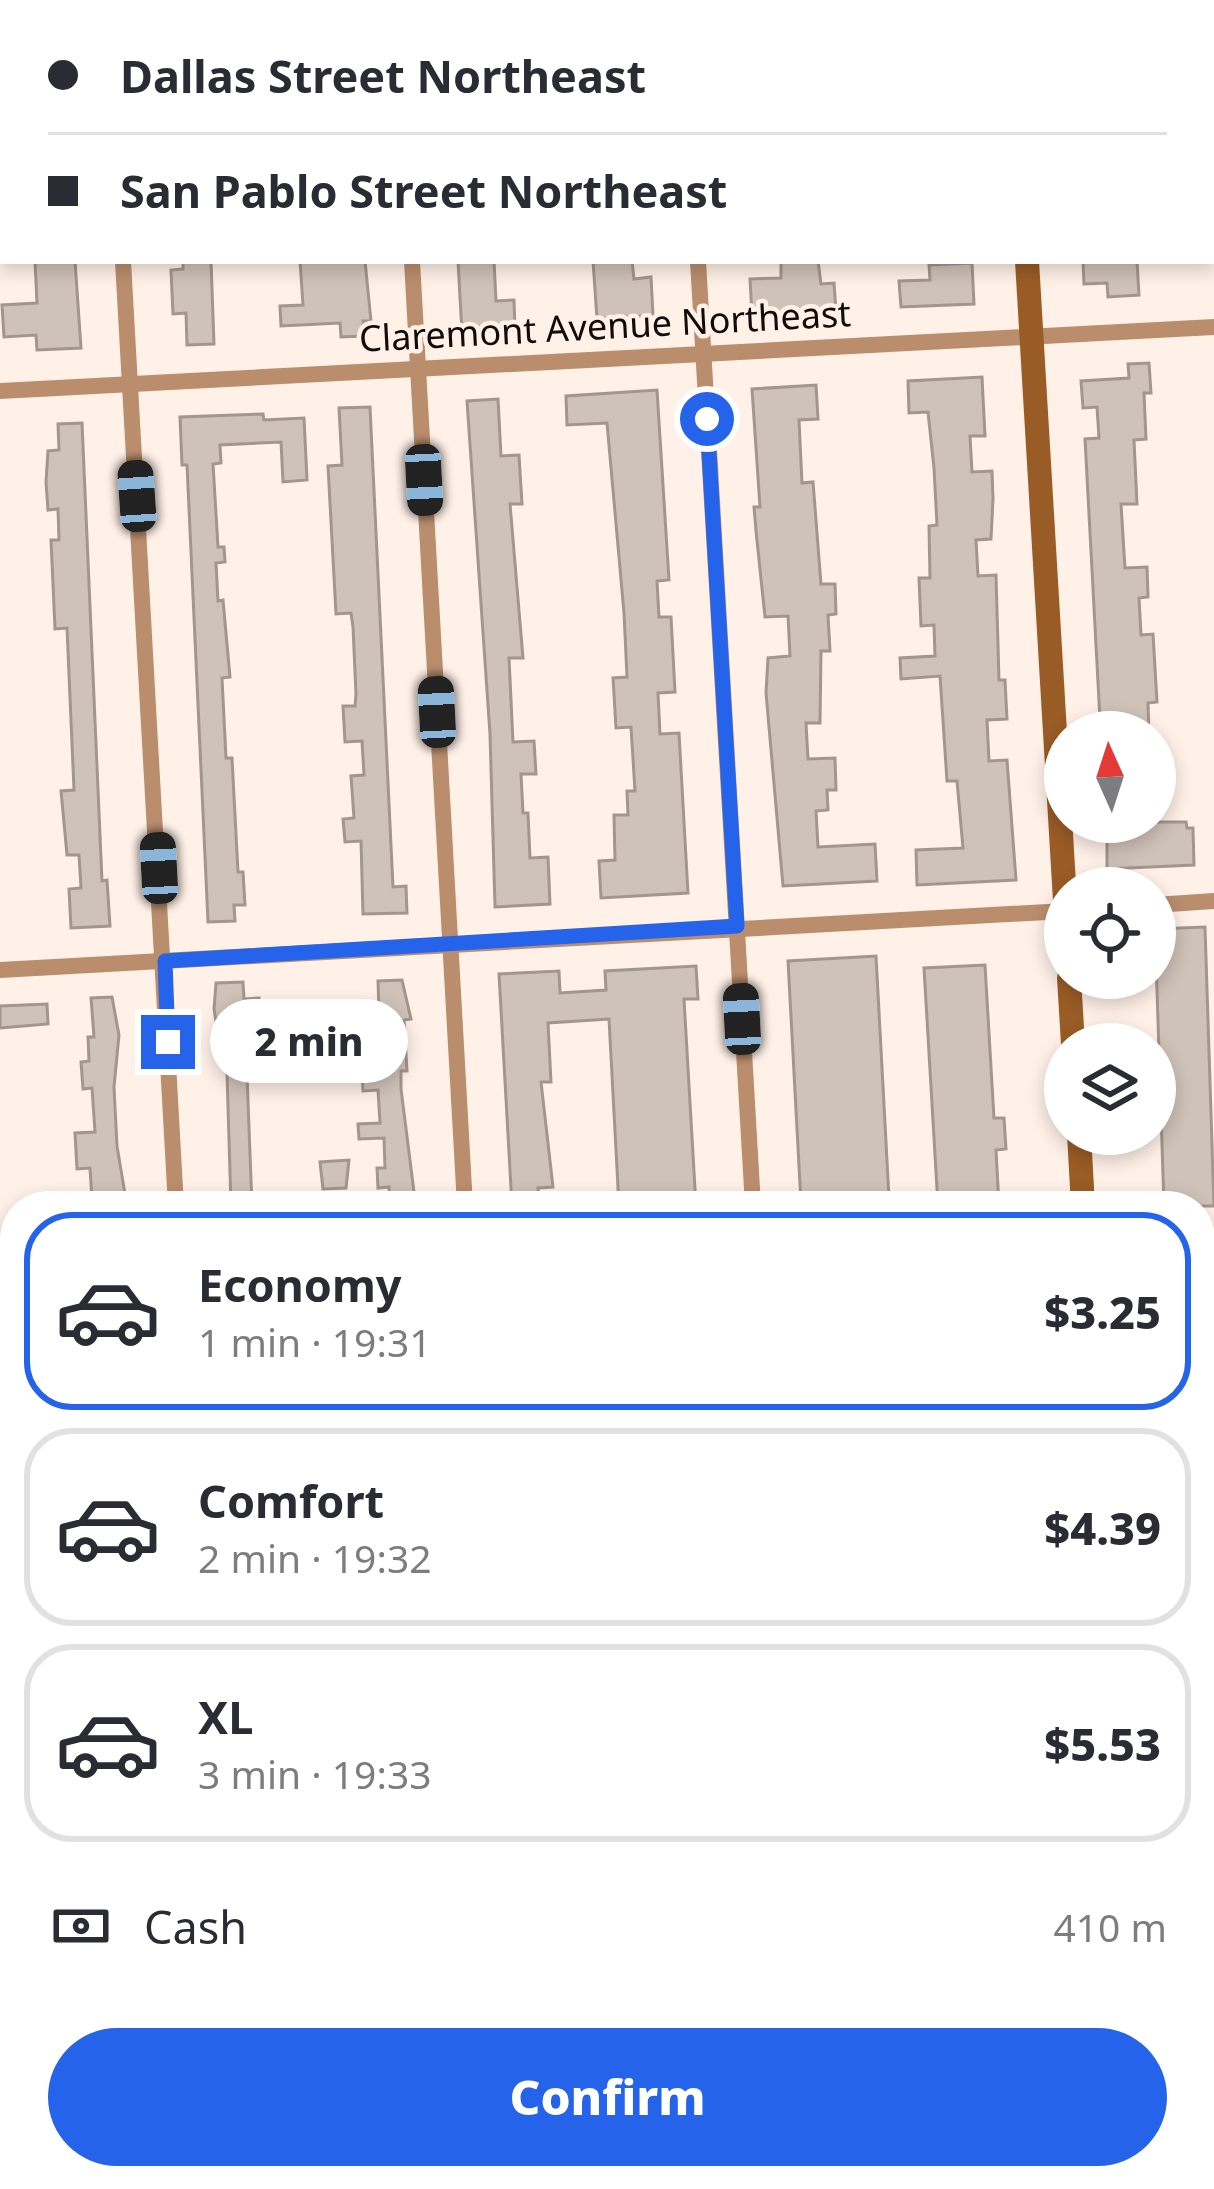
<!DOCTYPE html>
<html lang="en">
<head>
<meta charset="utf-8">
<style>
	body { margin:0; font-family:"Noto Sans",sans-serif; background:#f2f2f3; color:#2b2b33; height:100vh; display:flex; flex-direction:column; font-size:45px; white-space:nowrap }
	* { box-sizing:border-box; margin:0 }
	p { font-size:39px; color:#7c7c81 }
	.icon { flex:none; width:66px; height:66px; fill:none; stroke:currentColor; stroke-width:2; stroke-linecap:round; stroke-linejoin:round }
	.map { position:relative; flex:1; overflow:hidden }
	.drawer { position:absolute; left:0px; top:1191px; width:1215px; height:999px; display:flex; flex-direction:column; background:#fff; border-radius:48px 48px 0 0; box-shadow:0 6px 18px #0003 }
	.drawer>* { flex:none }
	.hud { position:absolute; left:0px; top:0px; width:1215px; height:264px; box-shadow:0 6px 18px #0003; display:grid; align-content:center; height:264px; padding:0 48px; background:#fff }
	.needle { width:78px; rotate:357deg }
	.buttons { position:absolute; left:1044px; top:711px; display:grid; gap:24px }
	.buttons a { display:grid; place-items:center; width:132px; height:132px; border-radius:50%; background:#fff; box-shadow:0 6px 18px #0003; font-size:60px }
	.end { position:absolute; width:54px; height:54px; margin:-27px; border:15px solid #2563eb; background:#fff; box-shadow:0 0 0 6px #fff }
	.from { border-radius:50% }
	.bubble { position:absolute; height:84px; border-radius:42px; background:#fff; box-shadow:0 6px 18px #0003; font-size:39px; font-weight:800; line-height:84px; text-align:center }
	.car { position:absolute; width:36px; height:72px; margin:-36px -18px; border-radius:15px; box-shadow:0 0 9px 3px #0007; background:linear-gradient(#222 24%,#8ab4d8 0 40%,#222 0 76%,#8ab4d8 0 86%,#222 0) }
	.hud b { display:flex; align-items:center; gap:42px; height:114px; font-size:45px }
	.hud b+b { border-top:3px solid #e1e1e2 }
	.hud i { width:30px; height:30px; background:#2b2b33 }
	ul { padding:21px 0 0; list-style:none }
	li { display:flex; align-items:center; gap:36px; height:198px; margin:0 24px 18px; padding:0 24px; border:6px solid #e1e1e2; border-radius:48px }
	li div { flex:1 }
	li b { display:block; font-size:45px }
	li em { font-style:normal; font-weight:800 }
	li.selected { border-color:#2563eb }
	li>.icon { width:108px; height:108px; stroke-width:1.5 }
	.pay { display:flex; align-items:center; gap:30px; height:132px; padding:0 48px; font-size:45px }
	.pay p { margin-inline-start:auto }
	.action { display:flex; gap:24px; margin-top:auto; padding:24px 48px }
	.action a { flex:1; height:138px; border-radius:72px; background:#2563eb; color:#fff; font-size:48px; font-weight:800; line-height:138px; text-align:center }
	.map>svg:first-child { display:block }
	.green { fill:#fadbc4 }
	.building { fill:#cfc2b8; stroke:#a3968e; stroke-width:3 }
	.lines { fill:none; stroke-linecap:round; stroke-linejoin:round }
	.street { stroke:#ba8e6d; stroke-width:16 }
	.secondary { stroke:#9a5c26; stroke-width:24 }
	.route { stroke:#2563eb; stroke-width:15 }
	.labels { text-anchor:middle; stroke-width:9; stroke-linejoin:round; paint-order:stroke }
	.street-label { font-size:36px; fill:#100c09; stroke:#fff1e8 }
</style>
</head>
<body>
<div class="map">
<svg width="1214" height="2189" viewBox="0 0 1214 2189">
	<rect width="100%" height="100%" fill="#fff1e8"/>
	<g class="green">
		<path d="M 15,1897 L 15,2029 L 0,2008 L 0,1898 Z"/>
		<path d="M 128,2175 L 532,2175 L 540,2185 L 537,2189 L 139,2189 Z"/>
	</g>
	<g class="building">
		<path d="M 35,261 L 75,261 L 81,348 L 37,350 L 36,335 L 4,337 L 2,305 L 37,303 Z"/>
		<path d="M 183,261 L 211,261 L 214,344 L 187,345 L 186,313 L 173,314 L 171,270 L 183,269 Z"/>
		<path d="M 300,261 L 365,261 L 371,321 L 363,321 L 364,336 L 341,337 L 340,323 L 281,326 L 280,306 L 303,305 Z"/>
		<path d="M 458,261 L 494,261 L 496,301 L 514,300 L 515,330 L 462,333 Z"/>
		<path d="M 593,261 L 632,261 L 634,279 L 651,277 L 653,315 L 597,319 Z"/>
		<path d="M 781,261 L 818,261 L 821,284 L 834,283 L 836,311 L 752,316 L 750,279 L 781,278 Z"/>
		<path d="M 1083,261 L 1137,261 L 1139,295 L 1108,297 L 1107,283 L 1084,284 Z"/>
		<path d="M 972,263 L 974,304 L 901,307 L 899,281 L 930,280 L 929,265 Z"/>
		<path d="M 1149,363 L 1151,393 L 1144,393 L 1146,439 L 1134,440 L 1137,504 L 1121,504 L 1125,568 L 1147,567 L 1148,597 L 1139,598 L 1141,635 L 1153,634 L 1157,702 L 1148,703 L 1149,732 L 1108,732 L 1107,720 L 1100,720 L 1085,439 L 1099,438 L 1097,407 L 1083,408 L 1081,381 L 1129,378 L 1128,364 Z"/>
		<path d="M 982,377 L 985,436 L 970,436 L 972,472 L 992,471 L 993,499 L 991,539 L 976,540 L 978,576 L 996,575 L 999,680 L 1005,680 L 1007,719 L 987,720 L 989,761 L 1007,760 L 1016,880 L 917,885 L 916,850 L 963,848 L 957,781 L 947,781 L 940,676 L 901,679 L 900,658 L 935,656 L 934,625 L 921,626 L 919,578 L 930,578 L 929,526 L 937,525 L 934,468 L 928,412 L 909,413 L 908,381 Z"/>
		<path d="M 816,385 L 818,419 L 799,420 L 802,483 L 813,482 L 821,584 L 835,584 L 836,614 L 828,615 L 830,651 L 821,651 L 820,723 L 806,723 L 808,759 L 835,758 L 836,790 L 827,790 L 828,810 L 816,811 L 818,847 L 875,844 L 877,881 L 783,886 L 766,693 L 768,658 L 790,656 L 788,616 L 765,617 L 756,531 L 754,507 L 760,507 L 752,389 Z"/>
		<path d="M 657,390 L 669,580 L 657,581 L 659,617 L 671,617 L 675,692 L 658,693 L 660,734 L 679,733 L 688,893 L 601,898 L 599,861 L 615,860 L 614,815 L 628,815 L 627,791 L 635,791 L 631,727 L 616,728 L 613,678 L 627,677 L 624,613 L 607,423 L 567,425 L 566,396 Z"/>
		<path d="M 498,399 L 501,456 L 519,455 L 522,504 L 510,504 L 523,658 L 509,658 L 513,742 L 534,741 L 536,774 L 521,774 L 523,813 L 528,813 L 530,858 L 548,857 L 550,904 L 495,907 L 490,734 L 467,401 Z"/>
		<path d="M 370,407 L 393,887 L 406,886 L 407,913 L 363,914 L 361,841 L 345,842 L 343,819 L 354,818 L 351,776 L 364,775 L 362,741 L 345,742 L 343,706 L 355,706 L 356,694 L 353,627 L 351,613 L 336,614 L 328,466 L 342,465 L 339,408 Z"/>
		<path d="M 263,414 L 264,420 L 304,418 L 307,480 L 283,482 L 281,442 L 220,445 L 221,463 L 213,464 L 218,547 L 224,547 L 225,562 L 216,563 L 218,601 L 223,600 L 230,677 L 222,678 L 226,758 L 232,758 L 238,872 L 243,872 L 245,905 L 234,905 L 235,921 L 208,922 L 187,465 L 182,465 L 180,417 Z"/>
		<path d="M 82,423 L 102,881 L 107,880 L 110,926 L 71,928 L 69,889 L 81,888 L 79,855 L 67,855 L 61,791 L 74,790 L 67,628 L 55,629 L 51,540 L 59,540 L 58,509 L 48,510 L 46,482 L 48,451 L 59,450 L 58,424 Z"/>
		<path d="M 1107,822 L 1186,822 L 1187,828 L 1193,828 L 1194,865 L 1107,869 Z"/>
		<path d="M 1205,927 L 1214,1206 L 1164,1206 L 1155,929 Z"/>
		<path d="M 876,956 L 889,1198 L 801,1203 L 788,961 Z"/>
		<path d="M 985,965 L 994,1118 L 1004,1118 L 1006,1149 L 996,1150 L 999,1206 L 938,1206 L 924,968 Z"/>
		<path d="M 696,966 L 698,999 L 684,999 L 696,1206 L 619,1206 L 609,1019 L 548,1023 L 551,1082 L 541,1082 L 553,1187 L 538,1188 L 539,1204 L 512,1206 L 499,974 L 559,971 L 560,993 L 606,990 L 605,971 Z"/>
		<path d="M 402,980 L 411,1019 L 404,1020 L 407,1071 L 401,1071 L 401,1089 L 414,1192 L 411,1206 L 390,1206 L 389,1187 L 378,1188 L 377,1168 L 385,1168 L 384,1138 L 359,1139 L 358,1124 L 380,1123 L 378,1090 L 363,1091 L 362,1074 L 381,1073 L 378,981 Z"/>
		<path d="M 243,982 L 244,999 L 259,998 L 260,1016 L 245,1022 L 252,1206 L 231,1206 L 226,1040 L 219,1040 L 214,1009 L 216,983 Z"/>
		<path d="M 112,997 L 119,1035 L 114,1087 L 117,1146 L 127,1206 L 102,1206 L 101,1199 L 92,1199 L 90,1168 L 77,1169 L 75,1133 L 95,1132 L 92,1088 L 83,1089 L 81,1062 L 89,1061 L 88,1037 L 94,1037 L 91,998 Z"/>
		<path d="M 47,1004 L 48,1024 L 0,1028 L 0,1006 Z"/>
		<path d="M 349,1160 L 346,1188 L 323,1189 L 320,1162 Z"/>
		<path d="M 0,1454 L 15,1454 L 15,1502 L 0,1504 Z"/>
		<path d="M 0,1650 L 13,1650 L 15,1704 L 0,1705 Z"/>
	</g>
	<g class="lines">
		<g class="street">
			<path d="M 108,0 L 108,3"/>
			<path d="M 397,0 L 397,3"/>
			<path d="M 684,0 L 684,3"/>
			<path d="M 123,261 L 176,1206"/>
			<path d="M 412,261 L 465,1206"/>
			<path d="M 698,261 L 753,1206"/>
			<path d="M 0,391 L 1214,327"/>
			<path d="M 1155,905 L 1214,901"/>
			<path d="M 0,970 L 1065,911"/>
			<path d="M 1200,1809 L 1214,1808"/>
			<path d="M 0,1882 L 15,1881"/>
			<path d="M 0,2030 L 15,2051"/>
			<path d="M 0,2128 L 15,2113"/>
			<path d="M 107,2175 L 118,2189"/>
			<path d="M 567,2175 L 611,2189"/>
			<path d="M 960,2189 L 1140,2181"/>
		</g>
		<g class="secondary">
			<path d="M 1012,0 L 1012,3"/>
			<path d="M 1027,261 L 1065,901"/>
			<path d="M 1069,978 L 1073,1044"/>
			<path d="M 1079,1134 L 1083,1206"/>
			<path d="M 1200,1461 L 1214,1460"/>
			<path d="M 1200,1504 L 1214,1503"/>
			<path d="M 0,1534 L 15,1533"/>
			<path d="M 0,1577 L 15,1576"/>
			<path d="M 1139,2175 L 1140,2189"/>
		</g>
	</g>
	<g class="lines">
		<path class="route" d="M 168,1042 L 165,961 L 737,926 L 707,419"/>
	</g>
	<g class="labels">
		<g class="street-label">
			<text transform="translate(605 326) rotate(-3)" y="13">Claremont Avenue Northeast</text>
		</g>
	</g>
</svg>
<div class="buttons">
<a><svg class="needle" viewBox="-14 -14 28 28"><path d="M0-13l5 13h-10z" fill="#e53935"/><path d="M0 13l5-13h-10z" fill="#7c7c81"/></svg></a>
<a><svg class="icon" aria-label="locate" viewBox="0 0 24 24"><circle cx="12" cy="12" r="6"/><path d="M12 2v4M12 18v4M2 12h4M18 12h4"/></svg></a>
<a><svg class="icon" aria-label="layers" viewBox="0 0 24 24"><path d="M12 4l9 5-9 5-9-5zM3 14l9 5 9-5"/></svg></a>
</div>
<i class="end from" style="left:707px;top:419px"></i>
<i class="end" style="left:168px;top:1042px"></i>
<div class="bubble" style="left:210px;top:999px;width:198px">2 min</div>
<i class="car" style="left:424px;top:480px;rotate:177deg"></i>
<i class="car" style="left:137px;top:496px;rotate:356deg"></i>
<i class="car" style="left:437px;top:712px;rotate:357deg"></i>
<i class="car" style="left:159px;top:868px;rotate:357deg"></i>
<i class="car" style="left:742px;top:1019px;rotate:357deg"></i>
<div class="hud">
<b><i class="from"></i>Dallas Street Northeast</b>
<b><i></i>San Pablo Street Northeast</b>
</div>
<section class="drawer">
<ul>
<li class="selected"><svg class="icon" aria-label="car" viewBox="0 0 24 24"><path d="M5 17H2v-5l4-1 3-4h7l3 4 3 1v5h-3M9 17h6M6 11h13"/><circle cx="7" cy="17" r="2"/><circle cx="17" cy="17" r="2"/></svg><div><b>Economy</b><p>1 min · 19:31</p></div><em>$3.25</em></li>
<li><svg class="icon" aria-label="car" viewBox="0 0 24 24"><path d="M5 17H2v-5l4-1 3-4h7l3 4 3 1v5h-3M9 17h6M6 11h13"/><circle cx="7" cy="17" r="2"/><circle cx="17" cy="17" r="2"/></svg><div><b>Comfort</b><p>2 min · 19:32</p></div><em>$4.39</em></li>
<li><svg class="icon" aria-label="car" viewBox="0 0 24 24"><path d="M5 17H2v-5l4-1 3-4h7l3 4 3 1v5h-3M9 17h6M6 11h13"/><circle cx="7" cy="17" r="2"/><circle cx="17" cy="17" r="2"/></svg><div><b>XL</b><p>3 min · 19:33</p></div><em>$5.53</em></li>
</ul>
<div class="pay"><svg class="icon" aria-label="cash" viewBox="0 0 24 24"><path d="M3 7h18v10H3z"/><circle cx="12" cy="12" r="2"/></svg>Cash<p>410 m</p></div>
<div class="action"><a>Confirm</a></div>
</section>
</div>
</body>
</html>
